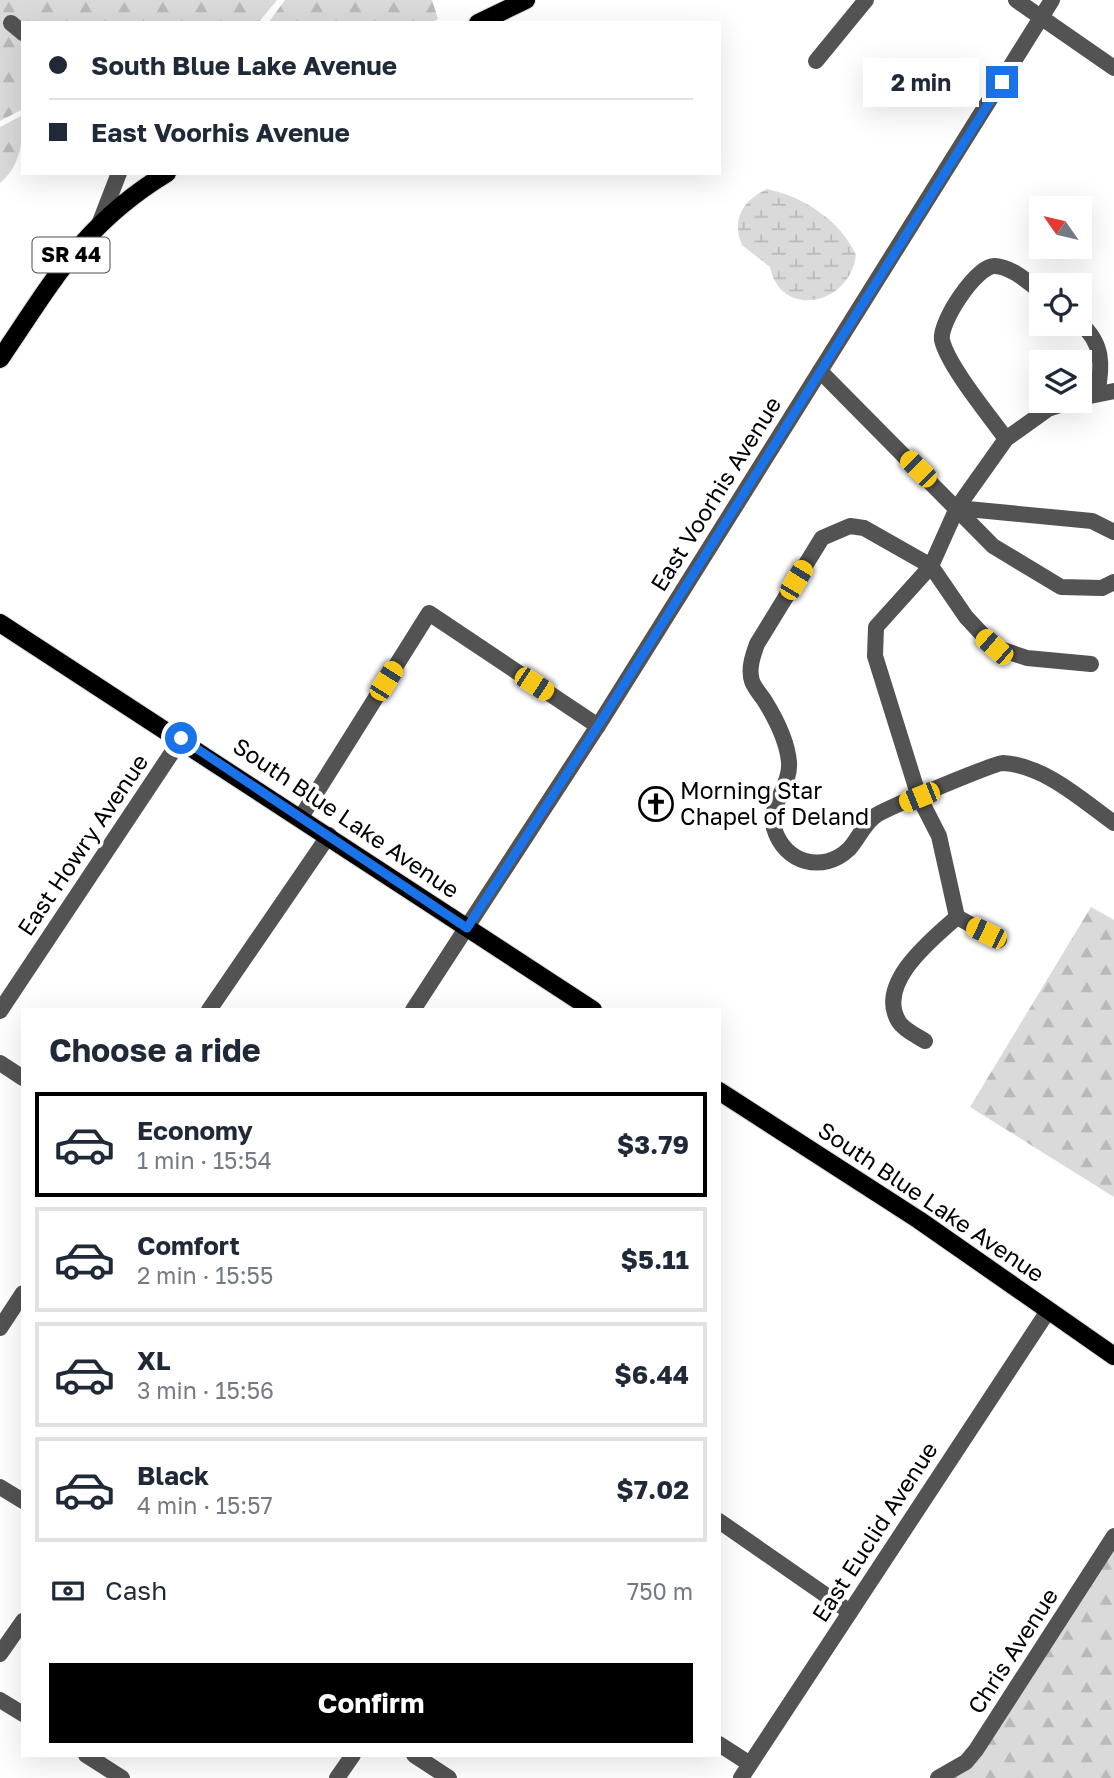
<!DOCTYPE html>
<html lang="en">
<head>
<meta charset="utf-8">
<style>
	body { margin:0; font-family:"Golos Text",sans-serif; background:#f2f2f3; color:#1f2937; height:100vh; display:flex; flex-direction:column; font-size:26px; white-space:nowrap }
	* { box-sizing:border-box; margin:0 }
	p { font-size:23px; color:#747a83 }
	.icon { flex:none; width:38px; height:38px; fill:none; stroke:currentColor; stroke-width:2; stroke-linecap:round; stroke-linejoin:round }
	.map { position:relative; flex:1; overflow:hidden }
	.panel { position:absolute; left:21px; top:1008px; width:700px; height:749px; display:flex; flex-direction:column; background:#fff; border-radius:0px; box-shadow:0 7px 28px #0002 }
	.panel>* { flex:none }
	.top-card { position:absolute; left:21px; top:21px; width:700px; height:154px; border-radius:0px; box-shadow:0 7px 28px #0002; display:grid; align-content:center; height:154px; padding:0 28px; background:#fff }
	.needle { width:46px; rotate:304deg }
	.fabs { position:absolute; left:1029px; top:196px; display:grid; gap:14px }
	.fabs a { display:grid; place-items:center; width:63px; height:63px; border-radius:0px; background:#fff; box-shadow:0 7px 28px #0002; font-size:35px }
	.end { position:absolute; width:32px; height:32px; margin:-16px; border:9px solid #1a73e8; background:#fff; box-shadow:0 0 0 4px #fff }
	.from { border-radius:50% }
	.bubble { position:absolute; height:49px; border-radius:0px; background:#fff; box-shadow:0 7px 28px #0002; font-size:23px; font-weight:700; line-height:49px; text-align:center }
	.car { position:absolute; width:21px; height:42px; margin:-21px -10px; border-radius:9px; box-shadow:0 0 5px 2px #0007; background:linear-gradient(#f5c518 24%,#345 0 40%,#f5c518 0 76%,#345 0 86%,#f5c518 0) }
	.top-card b { display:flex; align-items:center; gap:24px; height:66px; font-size:26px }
	.top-card b+b { border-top:2px solid #e0e1e3 }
	.top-card i { width:18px; height:18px; background:#1f2937 }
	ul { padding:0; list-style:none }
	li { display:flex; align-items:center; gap:21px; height:105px; margin:0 14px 10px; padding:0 14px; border:4px solid #e0e1e3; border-radius:0px }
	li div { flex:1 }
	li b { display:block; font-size:26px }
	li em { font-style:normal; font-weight:700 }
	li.on { border-color:#000 }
	li>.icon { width:63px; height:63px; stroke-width:1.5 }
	h2 { padding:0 28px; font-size:32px; line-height:84px }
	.pay { display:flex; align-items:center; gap:18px; height:77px; padding:0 28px; font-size:26px }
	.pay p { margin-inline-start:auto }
	.action { display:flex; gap:14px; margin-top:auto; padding:14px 28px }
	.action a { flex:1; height:80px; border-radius:0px; background:#000; color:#fff; font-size:28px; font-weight:700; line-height:80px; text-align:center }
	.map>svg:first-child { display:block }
	.forest { fill:url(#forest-firs) }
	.wetland { fill:url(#wetland-marsh) }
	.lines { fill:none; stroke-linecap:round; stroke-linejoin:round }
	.major-casing { stroke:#dbdbdb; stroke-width:20 }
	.minor { stroke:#535353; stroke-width:16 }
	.major { stroke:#000; stroke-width:18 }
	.route { stroke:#1a73e8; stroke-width:9 }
	.labels { text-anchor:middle; stroke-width:7; stroke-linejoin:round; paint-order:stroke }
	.shield { fill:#fff; stroke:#4c4c4c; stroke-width:2 }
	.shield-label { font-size:21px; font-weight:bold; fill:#000 }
	.street-label { font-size:23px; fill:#000; stroke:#fff }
	.poi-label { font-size:23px; fill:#000; stroke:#fff; text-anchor:start }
</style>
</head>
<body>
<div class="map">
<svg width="1114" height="1778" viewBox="0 0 1114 1778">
	<defs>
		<pattern id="forest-firs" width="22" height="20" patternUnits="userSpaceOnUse" patternTransform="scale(1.75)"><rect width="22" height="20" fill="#dadada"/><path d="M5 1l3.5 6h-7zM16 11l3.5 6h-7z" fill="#b9b9b9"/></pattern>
		<pattern id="wetland-marsh" width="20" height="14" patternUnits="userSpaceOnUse" patternTransform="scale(1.75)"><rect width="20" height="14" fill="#dadada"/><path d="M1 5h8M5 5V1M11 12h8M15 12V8" fill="none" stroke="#b9b9b9"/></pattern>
	</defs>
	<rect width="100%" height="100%" fill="#fff"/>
	<g class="forest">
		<path d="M 0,0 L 277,0 L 258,23 L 23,23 L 23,109 L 0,121 Z"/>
		<path d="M 285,0 L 432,0 L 438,19 L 431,23 L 268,23 Z"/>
		<path d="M 23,115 C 23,141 21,165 0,183 L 0,127 Z"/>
		<path d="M 1091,907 L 1114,920 L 1114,1197 L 970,1107 Z"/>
		<path d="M 1114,1548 L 1114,1778 L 952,1778 L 982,1755 L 991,1741 Z"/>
	</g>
	<path class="wetland" d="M 767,189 C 804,197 840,220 856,255 C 850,305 781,320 770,267 L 742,245 C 731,219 743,200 767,189 Z"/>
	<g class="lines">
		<g class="major-casing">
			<g id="major">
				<path d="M 478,23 L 526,0"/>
				<path d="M 0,359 C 53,281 83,224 167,173"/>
				<path d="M 0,623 L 593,1010"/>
				<path d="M 719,1091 L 919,1220 L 1114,1356"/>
			</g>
		</g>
		<g class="minor">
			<path d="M 1016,0 L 1114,68"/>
			<path d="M 11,23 L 23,33"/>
			<path d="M 816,61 L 866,0"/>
			<path d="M 100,222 L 119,173"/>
			<path d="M 1080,323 C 1103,343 1103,365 1097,393"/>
			<path d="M 820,371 L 993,546 L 1061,587 L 1102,588 L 1114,582"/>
			<path d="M 1080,398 L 1114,391"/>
			<path d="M 1006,439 C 989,415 948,366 942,340 C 939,322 977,265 995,266 C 1012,267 1028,282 1041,292"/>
			<path d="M 957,508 L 1092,521 L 1114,532"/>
			<path d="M 1091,664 L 1027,658 L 994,647 L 966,617 L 931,566 L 864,528 L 850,526 L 822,538 L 757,644 C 753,655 748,669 752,681 C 754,688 762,696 766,703 C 777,721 787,741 789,762 C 791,786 768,805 774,828 C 784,863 823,874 849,849 C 859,838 863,825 875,816 C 884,809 995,763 1003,763 C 1044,765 1082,800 1114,823"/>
			<path d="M 301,817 L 429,613 L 598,726"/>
			<path d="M 999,940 L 957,917 L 939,836 L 919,797 L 875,656 L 876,627 L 931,566 L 957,508 L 1006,439 L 1048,409 L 1073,401"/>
			<path d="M 209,1010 L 329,835"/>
			<path d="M 413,1010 L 603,718 L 1052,0"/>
			<path d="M 0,1011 L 181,739"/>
			<path d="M 925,1041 C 917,1036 904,1030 899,1022 C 875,984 932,939 957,917"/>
			<path d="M 0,1063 L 23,1078"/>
			<path d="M 0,1328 L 23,1293"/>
			<path d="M 0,1487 L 23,1501"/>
			<path d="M 719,1521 L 850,1612"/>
			<path d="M 0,1654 L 23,1621"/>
			<path d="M 0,1700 L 23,1714"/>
			<path d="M 719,1744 L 750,1764"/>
			<path d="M 86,1755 L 122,1778"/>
			<path d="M 414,1755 L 449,1778"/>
			<path d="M 337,1778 L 353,1755"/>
			<path d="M 741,1778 L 1048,1311"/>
			<path d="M 938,1778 L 966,1762 L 976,1750 L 1114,1536"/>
		</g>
		<use href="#major" class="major"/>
	</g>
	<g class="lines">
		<path class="route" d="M 181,738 L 467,928 L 603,718 L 1002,82"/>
	</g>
	<defs>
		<g id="church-ring" transform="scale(1.75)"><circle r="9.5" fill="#fff" stroke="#000" stroke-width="1.5"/><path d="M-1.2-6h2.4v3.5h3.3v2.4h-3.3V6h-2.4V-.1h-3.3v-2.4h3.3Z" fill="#000"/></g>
	</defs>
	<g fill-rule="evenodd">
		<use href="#church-ring" x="656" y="804"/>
	</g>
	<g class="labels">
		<rect class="shield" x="32.5" y="237.5" width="77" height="35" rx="5"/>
		<g class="shield-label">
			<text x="71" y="262">SR 44</text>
		</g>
		<g class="street-label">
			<text transform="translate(716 494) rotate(-58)" y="8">East Voorhis Avenue</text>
			<text transform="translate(346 818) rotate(34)" y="8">South Blue Lake Avenue</text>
			<text transform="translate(83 845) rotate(-56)" y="8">East Howry Avenue</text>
			<text transform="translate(931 1202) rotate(34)" y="8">South Blue Lake Avenue</text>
			<text transform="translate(875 1532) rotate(-57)" y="8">East Euclid Avenue</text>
			<text transform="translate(1013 1651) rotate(-57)" y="8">Chris Avenue</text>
		</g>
		<g class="poi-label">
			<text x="680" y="799">Morning Star<tspan x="680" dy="26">Chapel of Deland</tspan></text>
		</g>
	</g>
</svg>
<div class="fabs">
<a><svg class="needle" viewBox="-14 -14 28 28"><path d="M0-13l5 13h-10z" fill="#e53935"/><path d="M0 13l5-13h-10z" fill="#747a83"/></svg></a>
<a><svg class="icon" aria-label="locate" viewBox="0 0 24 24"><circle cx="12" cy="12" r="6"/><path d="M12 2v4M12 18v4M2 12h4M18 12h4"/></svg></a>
<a><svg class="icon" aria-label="layers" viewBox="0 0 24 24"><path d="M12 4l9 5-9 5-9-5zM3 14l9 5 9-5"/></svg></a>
</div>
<i class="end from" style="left:181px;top:738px"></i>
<i class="end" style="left:1002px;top:82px"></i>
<div class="bubble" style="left:863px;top:58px;width:116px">2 min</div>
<i class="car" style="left:918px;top:469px;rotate:315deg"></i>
<i class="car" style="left:796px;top:580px;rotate:31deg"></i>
<i class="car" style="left:994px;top:647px;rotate:311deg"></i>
<i class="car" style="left:386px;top:681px;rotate:32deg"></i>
<i class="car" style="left:534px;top:684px;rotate:123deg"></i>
<i class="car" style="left:919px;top:797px;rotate:248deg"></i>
<i class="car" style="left:986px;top:933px;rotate:296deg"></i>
<div class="top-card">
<b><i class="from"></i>South Blue Lake Avenue</b>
<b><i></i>East Voorhis Avenue</b>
</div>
<section class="panel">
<h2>Choose a ride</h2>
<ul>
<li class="on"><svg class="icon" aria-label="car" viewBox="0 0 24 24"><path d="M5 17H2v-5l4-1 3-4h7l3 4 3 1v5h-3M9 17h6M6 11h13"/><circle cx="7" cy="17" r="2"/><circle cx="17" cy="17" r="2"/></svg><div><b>Economy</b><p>1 min · 15:54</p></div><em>$3.79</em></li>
<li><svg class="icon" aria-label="car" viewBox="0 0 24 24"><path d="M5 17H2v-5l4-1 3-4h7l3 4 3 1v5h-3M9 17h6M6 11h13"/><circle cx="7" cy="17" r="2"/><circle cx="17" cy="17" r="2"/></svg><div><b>Comfort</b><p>2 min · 15:55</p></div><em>$5.11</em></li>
<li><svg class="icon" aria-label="car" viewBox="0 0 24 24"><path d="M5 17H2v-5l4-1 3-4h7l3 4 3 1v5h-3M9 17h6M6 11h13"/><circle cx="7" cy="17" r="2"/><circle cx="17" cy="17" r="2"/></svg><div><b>XL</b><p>3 min · 15:56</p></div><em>$6.44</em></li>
<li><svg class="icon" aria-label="car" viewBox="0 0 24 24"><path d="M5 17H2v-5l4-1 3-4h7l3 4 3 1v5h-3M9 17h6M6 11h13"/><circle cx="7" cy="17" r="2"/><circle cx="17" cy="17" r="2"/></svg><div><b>Black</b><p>4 min · 15:57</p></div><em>$7.02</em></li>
</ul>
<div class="pay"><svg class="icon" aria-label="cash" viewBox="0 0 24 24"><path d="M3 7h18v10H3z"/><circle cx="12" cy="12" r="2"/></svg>Cash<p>750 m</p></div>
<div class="action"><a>Confirm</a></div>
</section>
</div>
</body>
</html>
